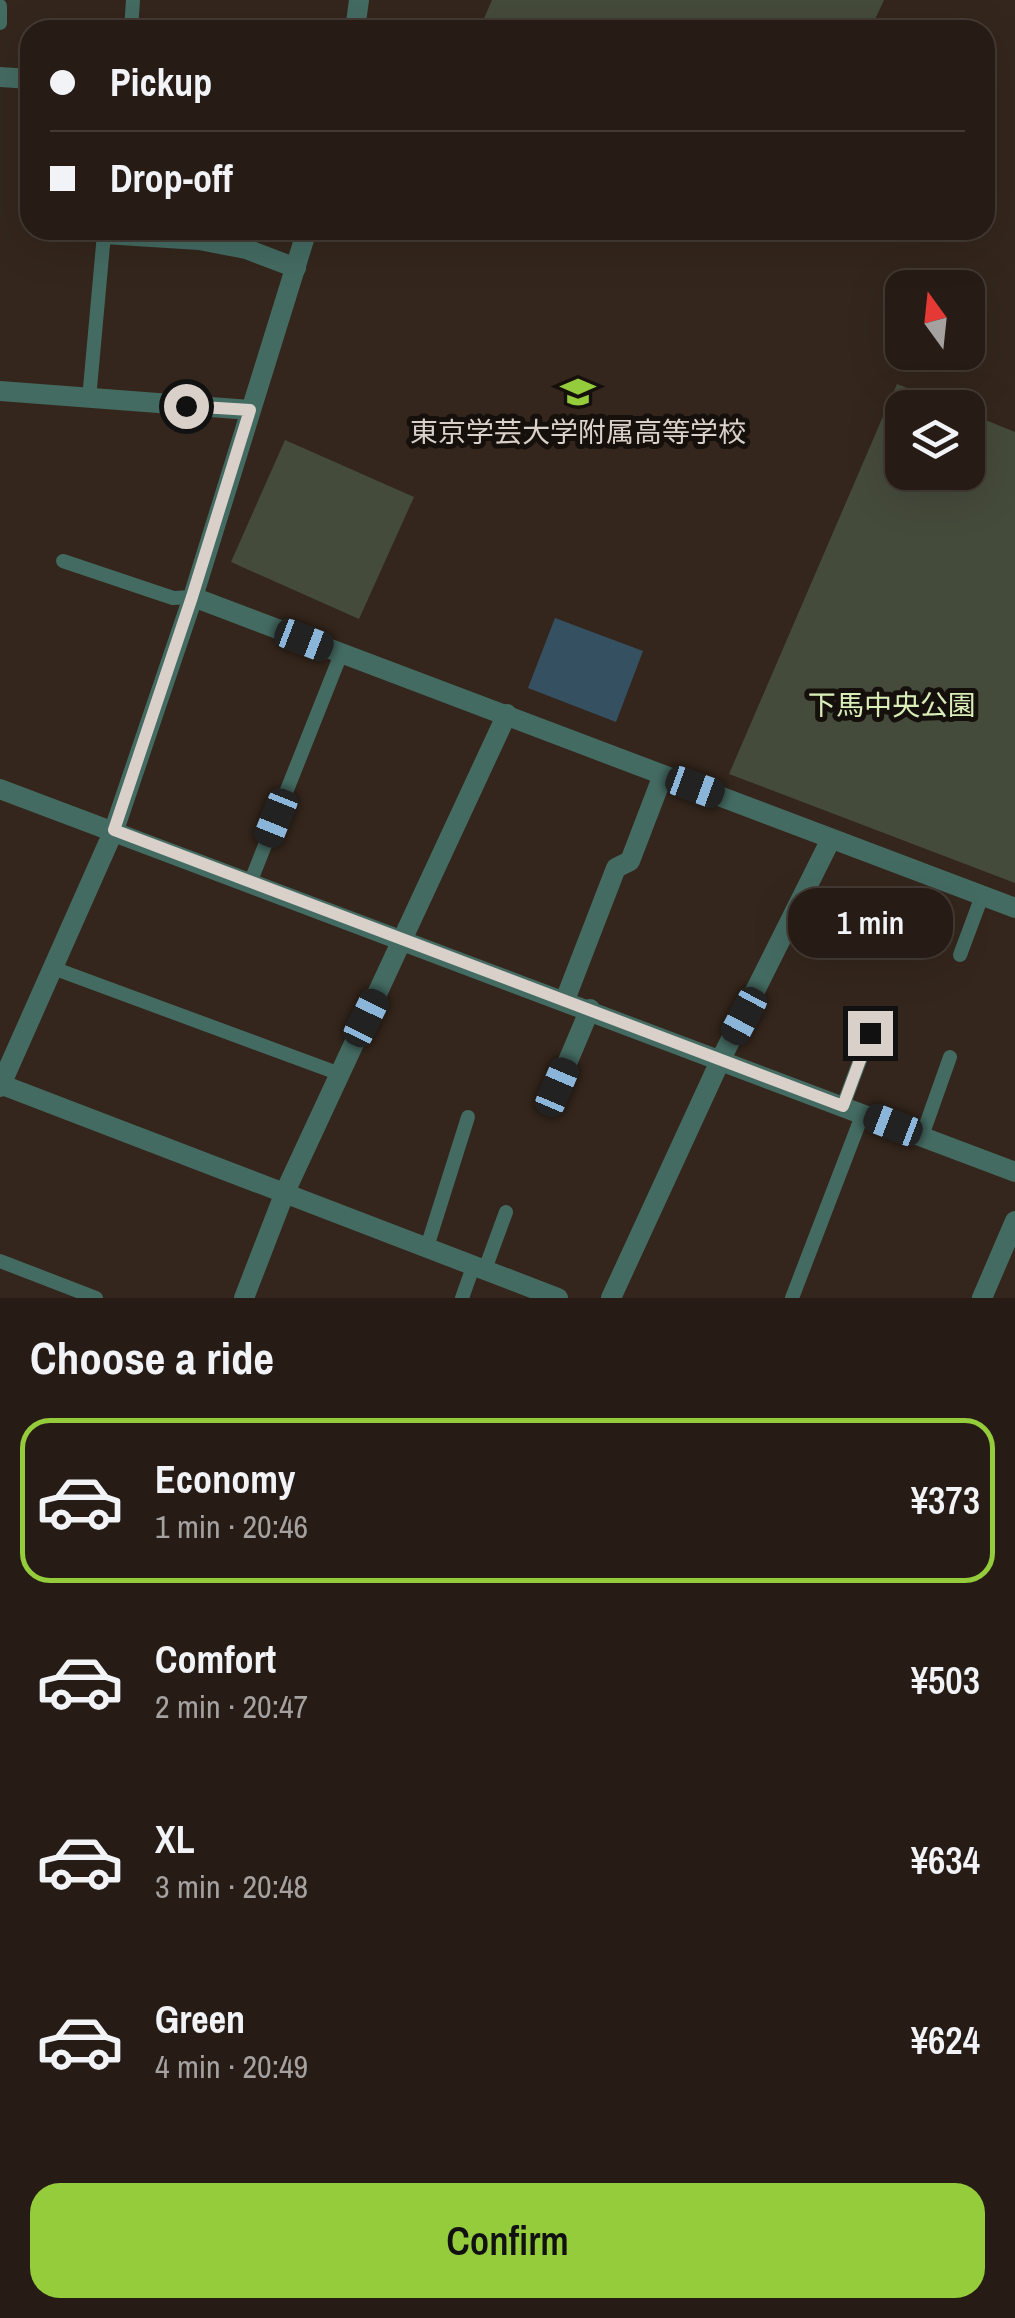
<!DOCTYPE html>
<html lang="en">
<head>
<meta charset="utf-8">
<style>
	body { margin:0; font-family:"Archivo Narrow","Noto Sans JP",sans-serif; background:#2f251e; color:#f1f3f6; height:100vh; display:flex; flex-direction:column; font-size:38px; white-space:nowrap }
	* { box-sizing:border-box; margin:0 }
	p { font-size:32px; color:#a4a1a0 }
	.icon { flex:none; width:55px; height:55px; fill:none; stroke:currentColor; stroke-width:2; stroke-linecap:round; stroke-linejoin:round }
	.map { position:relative; height:1298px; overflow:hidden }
	.sheet { display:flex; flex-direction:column; background:#271c15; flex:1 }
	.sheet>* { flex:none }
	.guide { position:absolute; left:20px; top:20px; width:975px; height:220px; border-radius:30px; box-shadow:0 10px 40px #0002,0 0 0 2px #433a34; display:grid; align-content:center; height:220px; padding:0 30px; background:#271c15 }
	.needle { width:65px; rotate:345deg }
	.controls { position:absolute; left:885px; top:270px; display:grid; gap:20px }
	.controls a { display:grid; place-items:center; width:100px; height:100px; border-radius:20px; background:#271c15; box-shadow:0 10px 40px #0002,0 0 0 2px #433a34; font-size:50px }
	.end { position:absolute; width:45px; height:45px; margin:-22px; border:12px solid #d9d0ca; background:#111; box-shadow:0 0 0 5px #111 }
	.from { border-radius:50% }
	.bubble { position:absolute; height:70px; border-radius:30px; background:#271c15; box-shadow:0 10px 40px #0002,0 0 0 2px #433a34; font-size:32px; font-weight:600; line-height:70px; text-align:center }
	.car { position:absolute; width:30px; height:60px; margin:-30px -15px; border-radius:12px; box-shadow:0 0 8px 2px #0007; background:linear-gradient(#222 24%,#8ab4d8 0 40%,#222 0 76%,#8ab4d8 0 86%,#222 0) }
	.guide b { display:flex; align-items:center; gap:35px; height:95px; font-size:38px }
	.guide b+b { border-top:2px solid #433a34 }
	.guide i { width:25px; height:25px; background:#f1f3f6 }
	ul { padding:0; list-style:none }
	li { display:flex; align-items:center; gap:30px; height:165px; margin:0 20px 15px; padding:0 10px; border:5px solid transparent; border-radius:30px }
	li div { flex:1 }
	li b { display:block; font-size:38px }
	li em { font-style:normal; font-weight:600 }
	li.current { border-color:#94cc3c }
	li>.icon { width:90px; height:90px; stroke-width:1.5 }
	h2 { padding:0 30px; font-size:45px; line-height:120px }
	.action { display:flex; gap:20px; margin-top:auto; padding:20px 30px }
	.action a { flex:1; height:115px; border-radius:30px; background:#94cc3c; color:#111; font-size:40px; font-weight:600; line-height:115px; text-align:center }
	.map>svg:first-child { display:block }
	.green { fill:#454b3b }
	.water { fill:#355161 }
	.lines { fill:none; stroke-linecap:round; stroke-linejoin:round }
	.service { stroke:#446b62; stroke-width:14 }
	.minor { stroke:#446b62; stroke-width:20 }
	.tertiary { stroke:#446b62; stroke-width:20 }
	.route { stroke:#d9d0ca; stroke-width:12 }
	.labels { text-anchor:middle; stroke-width:10; stroke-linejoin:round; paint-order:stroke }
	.poi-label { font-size:28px; fill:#d9d0ca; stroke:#16100c }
	.park-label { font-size:28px; fill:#d8edb8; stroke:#16100c }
</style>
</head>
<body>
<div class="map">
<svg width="1015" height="1298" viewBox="0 0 1015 1298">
	<rect width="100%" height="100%" fill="#34261c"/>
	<g class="green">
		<path d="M 492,0 L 884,0 L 870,30 L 479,30 Z"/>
		<path d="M 897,384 L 955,407 L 902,408 L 902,472 L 968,472 L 968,413 L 1015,432 L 1015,883 L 729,774 Z"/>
		<path d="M 285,440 L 414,497 L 359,619 L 231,562 Z"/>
	</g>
	<path class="water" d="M 555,618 L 643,651 L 616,722 L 528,688 Z"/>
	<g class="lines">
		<g class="service">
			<path d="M 0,6 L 0,23"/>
			<path d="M 131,30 L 133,0"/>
			<path d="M 89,399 L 104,234"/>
			<path d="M 63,561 L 173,598 L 193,597"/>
			<path d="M 250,883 L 341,654"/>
			<path d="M 960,955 L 982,896"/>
			<path d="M 53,968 L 340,1074"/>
			<path d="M 843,1106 L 870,1033"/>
			<path d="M 922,1136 L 950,1057"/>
			<path d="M 427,1247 L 468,1117"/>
			<path d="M 0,1261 L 96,1298"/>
			<path d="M 484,1272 L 506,1212"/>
			<path d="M 462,1298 L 473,1267"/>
			<path d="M 792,1298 L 863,1113"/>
		</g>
		<g class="minor">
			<path d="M 355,30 L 359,0"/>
			<path d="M 0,77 L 30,79"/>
			<path d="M 98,230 L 104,234 L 199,240 L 246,249 L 296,268"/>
			<path d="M 0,391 L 250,410"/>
			<path d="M 193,597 L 1015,908"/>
			<path d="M 0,789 L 1015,1172"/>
			<path d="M 565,1000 L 616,868 L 630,861 L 663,775"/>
			<path d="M 0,1084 L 558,1298"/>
			<path d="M 0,1087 L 114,830 L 193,597 L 307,230"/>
			<path d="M 557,1087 L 590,1009"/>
			<path d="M 244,1298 L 285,1192 L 507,714"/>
			<path d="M 611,1298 L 721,1059 L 831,839"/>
		</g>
		<path class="tertiary" d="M 982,1298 L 1015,1221"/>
	</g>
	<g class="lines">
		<path class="route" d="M 186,406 L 250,410 L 192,597 L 114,830 L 843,1106 L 870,1033"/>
	</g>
	<defs>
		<g id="school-bare" transform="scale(2.7)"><path d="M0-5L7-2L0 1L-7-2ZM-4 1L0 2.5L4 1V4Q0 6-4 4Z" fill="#94cc3c" stroke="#16100c" stroke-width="2.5" paint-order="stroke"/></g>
	</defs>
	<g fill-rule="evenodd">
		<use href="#school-bare" x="578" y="392"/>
	</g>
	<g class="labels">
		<g class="poi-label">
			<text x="578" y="442">東京学芸大学附属高等学校</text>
		</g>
		<g class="park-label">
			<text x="892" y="715">下馬中央公園</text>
		</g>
	</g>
</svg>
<div class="controls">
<a><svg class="needle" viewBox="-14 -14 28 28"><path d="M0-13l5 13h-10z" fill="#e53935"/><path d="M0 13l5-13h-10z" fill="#a4a1a0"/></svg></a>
<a><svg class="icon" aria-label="layers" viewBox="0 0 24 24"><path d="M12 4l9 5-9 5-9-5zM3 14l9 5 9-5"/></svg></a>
</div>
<i class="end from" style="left:186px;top:406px"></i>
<i class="end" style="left:870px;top:1033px"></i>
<div class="bubble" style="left:788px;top:888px;width:165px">1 min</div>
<i class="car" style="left:304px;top:640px;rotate:111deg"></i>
<i class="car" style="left:695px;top:787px;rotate:110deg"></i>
<i class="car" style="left:276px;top:818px;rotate:202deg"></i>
<i class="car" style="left:744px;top:1016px;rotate:208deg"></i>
<i class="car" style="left:366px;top:1018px;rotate:26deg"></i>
<i class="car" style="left:557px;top:1087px;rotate:23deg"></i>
<i class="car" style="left:893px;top:1125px;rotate:291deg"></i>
<div class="guide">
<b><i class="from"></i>Pickup</b>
<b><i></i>Drop-off</b>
</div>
</div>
<section class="sheet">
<h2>Choose a ride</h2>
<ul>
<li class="current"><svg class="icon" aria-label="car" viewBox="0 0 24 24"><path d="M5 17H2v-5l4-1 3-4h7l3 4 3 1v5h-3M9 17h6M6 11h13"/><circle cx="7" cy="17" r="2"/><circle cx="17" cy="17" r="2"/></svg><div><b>Economy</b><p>1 min · 20:46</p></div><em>¥373</em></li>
<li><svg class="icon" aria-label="car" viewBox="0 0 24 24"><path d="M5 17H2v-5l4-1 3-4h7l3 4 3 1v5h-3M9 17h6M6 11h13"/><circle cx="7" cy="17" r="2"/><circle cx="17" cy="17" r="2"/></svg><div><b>Comfort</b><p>2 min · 20:47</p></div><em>¥503</em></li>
<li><svg class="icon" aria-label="car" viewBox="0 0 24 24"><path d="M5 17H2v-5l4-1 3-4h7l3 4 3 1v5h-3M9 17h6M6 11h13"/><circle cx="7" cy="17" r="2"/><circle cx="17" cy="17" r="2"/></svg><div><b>XL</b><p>3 min · 20:48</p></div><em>¥634</em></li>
<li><svg class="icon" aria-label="car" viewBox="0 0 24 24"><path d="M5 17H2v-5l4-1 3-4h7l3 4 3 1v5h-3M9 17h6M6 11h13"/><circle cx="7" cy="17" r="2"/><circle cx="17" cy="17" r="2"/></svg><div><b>Green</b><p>4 min · 20:49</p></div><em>¥624</em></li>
</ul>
<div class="action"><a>Confirm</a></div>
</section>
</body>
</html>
